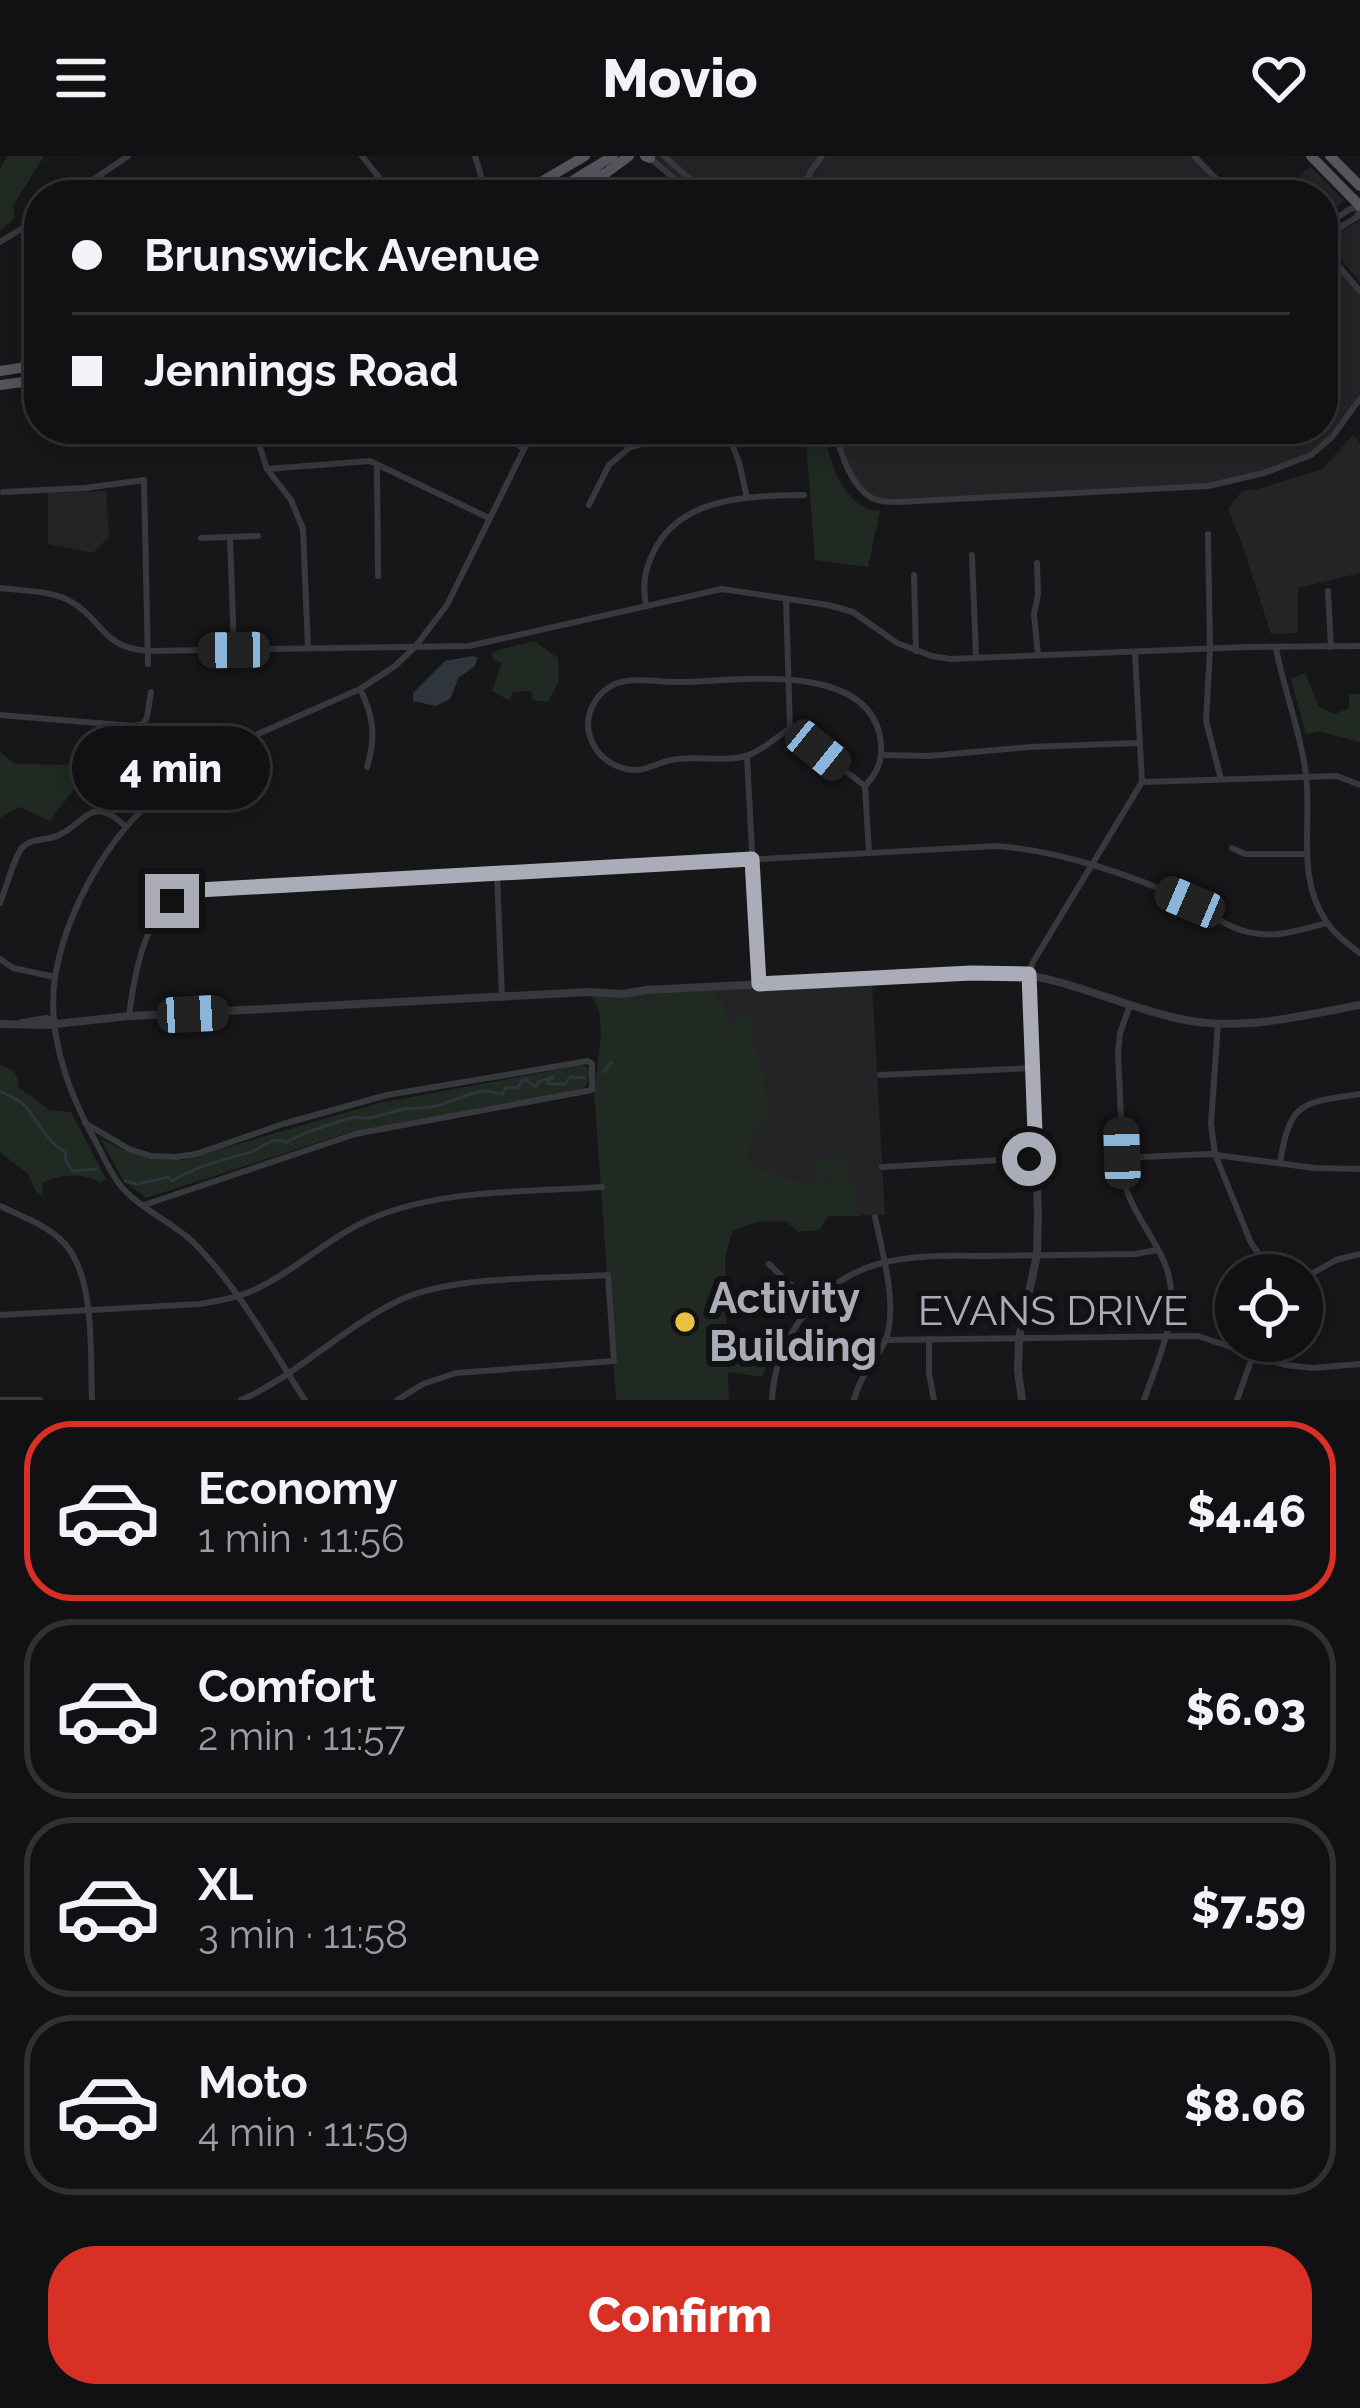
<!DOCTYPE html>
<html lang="en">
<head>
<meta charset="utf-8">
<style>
	body { margin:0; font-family:Raleway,sans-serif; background:#1e1f21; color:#f1f3f6; height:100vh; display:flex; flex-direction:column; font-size:45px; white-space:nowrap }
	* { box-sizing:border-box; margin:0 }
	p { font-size:39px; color:#9c9da0 }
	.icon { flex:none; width:66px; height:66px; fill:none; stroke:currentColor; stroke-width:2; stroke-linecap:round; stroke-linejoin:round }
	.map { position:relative; height:1244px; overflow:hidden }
	.panel { display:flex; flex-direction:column; background:#111113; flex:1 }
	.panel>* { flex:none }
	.banner { position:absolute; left:24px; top:24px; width:1314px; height:264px; border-radius:48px; box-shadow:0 6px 30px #0003,0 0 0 3px #303133; display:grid; align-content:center; height:264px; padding:0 48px; background:#111113 }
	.fabs { position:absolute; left:1215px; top:1098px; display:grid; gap:24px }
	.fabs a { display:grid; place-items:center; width:108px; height:108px; border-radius:50%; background:#111113; box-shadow:0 6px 30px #0003,0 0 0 3px #303133; font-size:60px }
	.end { position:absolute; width:54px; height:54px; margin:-27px; border:15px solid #aaadb8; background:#111; box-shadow:0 0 0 6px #111 }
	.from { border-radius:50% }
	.bubble { position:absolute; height:84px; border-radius:42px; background:#111113; box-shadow:0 6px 30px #0003,0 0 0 3px #303133; font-size:39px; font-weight:800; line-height:84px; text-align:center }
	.car { position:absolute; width:36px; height:72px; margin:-36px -18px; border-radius:15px; box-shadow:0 0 9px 3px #0007; background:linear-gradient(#222 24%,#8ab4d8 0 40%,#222 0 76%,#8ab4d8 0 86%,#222 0) }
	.banner b { display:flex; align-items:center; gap:42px; height:114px; font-size:45px }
	.banner b+b { border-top:3px solid #303133 }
	.banner i { width:30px; height:30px; background:#f1f3f6 }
	ul { padding:21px 0 0; list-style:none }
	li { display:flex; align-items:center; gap:36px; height:180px; margin:0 24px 18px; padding:0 24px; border:6px solid #303133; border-radius:48px }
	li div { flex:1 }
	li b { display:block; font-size:45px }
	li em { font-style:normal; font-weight:800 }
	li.on { border-color:#d93025 }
	li>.icon { width:108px; height:108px; stroke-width:1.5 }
	.cta { display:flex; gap:24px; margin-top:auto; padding:24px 48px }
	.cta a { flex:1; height:138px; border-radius:48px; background:#d93025; color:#fff; font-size:48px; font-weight:800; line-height:138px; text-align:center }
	header { display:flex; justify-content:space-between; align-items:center; height:156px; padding:0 48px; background:#111113; font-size:54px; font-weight:800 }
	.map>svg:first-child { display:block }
	.built { fill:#242326 }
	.green { fill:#212923 }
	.water { fill:#2e353d }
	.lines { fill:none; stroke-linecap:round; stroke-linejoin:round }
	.stream { stroke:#2e353d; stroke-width:3 }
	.minor { stroke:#38393e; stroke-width:6 }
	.tertiary { stroke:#38393e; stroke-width:8 }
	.primary { stroke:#55565d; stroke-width:10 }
	.route { stroke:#aaadb8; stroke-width:15 }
	.poi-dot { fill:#e9c040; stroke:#121214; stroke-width:4.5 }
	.labels { text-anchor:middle; stroke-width:12; stroke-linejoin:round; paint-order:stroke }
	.poi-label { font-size:42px; font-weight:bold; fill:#aaadb8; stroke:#121214; text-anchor:start }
	.street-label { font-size:42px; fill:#aaadb8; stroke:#121214 }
</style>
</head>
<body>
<header><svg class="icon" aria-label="menu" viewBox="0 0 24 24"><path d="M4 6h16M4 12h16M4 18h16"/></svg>Movio<svg class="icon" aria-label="heart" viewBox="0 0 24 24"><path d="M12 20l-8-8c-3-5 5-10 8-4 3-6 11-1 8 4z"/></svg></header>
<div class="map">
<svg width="1360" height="1244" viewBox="0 0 1360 1244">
	<rect width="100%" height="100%" fill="#171719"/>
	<g class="built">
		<path d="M 649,0 L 1194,0 L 1232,39 L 694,39 Z"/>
		<path d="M 1310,10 L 1344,45 L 1323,62 L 1323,39 L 1279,39 Z"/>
		<path d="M 1360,64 L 1360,126 L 1328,89 L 1329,83 Z"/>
		<path d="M 1323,94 L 1360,136 L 1360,243 L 1344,266 L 1311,299 L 1264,317 L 1208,330 L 880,345 L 858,328 L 833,273 L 1323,273 Z"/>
		<path d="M 1353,279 L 1360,287 L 1360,417 L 1298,432 L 1298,477 L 1271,478 L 1242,388 L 1228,353 L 1242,335 L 1258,333 L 1322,313 Z"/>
		<path d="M 106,335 L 109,381 L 93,397 L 48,388 L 48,337 Z"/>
		<path d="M 872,824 L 885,1059 L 809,1059 L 789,1065 L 757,1066 L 733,1074 L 717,830 Z"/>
	</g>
	<g class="green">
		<path d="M 7,0 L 44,0 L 13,50 L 15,62 L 0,75 L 0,14 Z"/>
		<path d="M 768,273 L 822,273 C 830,304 842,353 880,355 L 868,411 L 815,404 L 806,285 L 774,291 Z"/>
		<path d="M 534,485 L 558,502 L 559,525 L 548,546 L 533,544 L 531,535 L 512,536 L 510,545 L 492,535 L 502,507 L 493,503 L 492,496 Z"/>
		<path d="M 1305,517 L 1319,551 L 1335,558 L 1349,552 L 1349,538 L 1360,538 L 1360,586 L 1317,575 L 1306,579 L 1291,523 Z"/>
		<path d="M 0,596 L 15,608 L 92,609 L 50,665 L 19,651 L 0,662 Z"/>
		<path d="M 717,830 L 718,845 L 724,845 L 727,881 L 728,874 L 740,861 L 751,861 L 753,888 L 764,919 L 766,961 C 751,981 741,986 753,1012 L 808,1028 L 835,1028 L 836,1024 L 815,1022 L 815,1003 L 845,1003 L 846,1022 L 853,1026 L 861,1060 L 829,1060 L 819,1074 L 798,1076 L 784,1063 L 757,1066 L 733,1074 L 725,1101 L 727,1186 L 769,1201 L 762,1221 L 728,1216 L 729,1244 L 616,1244 L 594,935 L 601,879 L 599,855 L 590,837 Z"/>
		<path d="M 0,909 L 13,914 L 18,923 L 18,931 L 49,954 L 71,956 L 106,1023 L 100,1027 C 83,1015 59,1019 42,1027 L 43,1041 L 35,1034 L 28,1018 L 0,996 Z"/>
		<path d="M 582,909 L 589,912 L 589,925 L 583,933 L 347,977 L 146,1042 L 123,1024 L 100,982 C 127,998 152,1004 183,1004 L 379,947 Z"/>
	</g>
	<path class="water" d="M 473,500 L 478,502 L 474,511 L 459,521 L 450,543 L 436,550 L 413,545 L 413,537 L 445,505 Z"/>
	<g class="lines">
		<g class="stream">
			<path d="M 603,916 L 612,906"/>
			<path d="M 0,935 C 9,940 20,944 26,951 C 39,968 48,986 65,996 L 66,1004 L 72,1015 L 97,1013"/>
			<path d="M 125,1025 L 137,1028 L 169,1021 L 172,1025 C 194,1011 227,1003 251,996 C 260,993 267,985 277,984 C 281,984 284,985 287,986 C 294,980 349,961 358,961 C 361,961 364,963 368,962 C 379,961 393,955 404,953 C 411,952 423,952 431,951 C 449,948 468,936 485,935 C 491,935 497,937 503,938 L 506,931 L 517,932 L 523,924 L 527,924 L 536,932 L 538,926 L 553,921 L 547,927 L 549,928 L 565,928 L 570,921 L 585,922"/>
		</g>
		<g class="minor">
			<path d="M 362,0 L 393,39"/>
			<path d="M 475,0 L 487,39"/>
			<path d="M 664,0 L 695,28 L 718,39"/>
			<path d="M 1194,0 L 1232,39"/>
			<path d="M 651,3 L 694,39"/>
			<path d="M 305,28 L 340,39"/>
			<path d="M 71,39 L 128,0"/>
			<path d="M 371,39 L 387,30"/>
			<path d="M 800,39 L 811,15 L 822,0"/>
			<path d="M 1323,71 L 1350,53 L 1360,51"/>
			<path d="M 1323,82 L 1357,61 L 1360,52"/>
			<path d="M 0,86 L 39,62"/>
			<path d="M 1323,92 L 1360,135"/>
			<path d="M 254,273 L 267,313 L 291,344 L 303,373 L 308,491"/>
			<path d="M 487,273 L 524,292"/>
			<path d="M 726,273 L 739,306 L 747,342"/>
			<path d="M 833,273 C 841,295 849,327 870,341 C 878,346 889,346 899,346 L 1208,330 L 1264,317 L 1311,299 L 1332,281 L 1360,243"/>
			<path d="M 377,309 L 378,420"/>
			<path d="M 267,313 L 370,305 L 489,362"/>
			<path d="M 3,336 L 85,332 L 144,324 L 148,508"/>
			<path d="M 589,349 L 609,309 L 629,292 L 645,287 L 674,286 L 706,273"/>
			<path d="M 1208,378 L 1210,494 L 1206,565 L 1221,623"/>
			<path d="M 230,381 L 234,494"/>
			<path d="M 201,382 L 258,380"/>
			<path d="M 972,399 L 976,501"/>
			<path d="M 1037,407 L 1038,439 L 1034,458 L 1038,499"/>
			<path d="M 914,419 L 916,495"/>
			<path d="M 0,432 C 22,435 48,434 68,444 C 103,462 100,492 149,495 L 469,490 L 722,433 L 828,449 L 853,456 L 897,487 L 932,500 L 950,503 L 1247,491 L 1360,490"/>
			<path d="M 1328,435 L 1331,491"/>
			<path d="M 786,444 L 790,572"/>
			<path d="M 646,449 C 642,429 645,413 654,395 C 681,340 751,340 804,339"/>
			<path d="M 1276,492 C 1284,535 1301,576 1306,619 C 1312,669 1296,721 1326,765 C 1334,778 1348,788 1360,797"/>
			<path d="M 360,533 C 374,561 376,581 367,611"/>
			<path d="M 0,559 L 134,570 L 143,568 L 147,561 L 151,536"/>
			<path d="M 790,572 C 777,581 765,592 751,598 C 731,607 701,600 678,603 C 659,604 645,618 626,613 C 606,608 594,596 589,577 C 585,559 595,539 611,530 C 629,519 662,527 683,526 C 738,525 865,505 880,580 C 884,601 879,615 865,630"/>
			<path d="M 790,572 L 865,630 L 869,696"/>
			<path d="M 258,578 L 360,533 L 395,510 L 415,491 L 447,449 L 534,273"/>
			<path d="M 225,596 C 197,612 165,631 143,653 C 100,695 65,761 55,821 C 47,875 66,930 91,977 C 100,993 107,1010 117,1025 C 136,1052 172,1065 195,1088 C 239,1132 271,1192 305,1244"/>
			<path d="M 881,599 L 929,600 L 1029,591 L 1138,587"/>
			<path d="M 747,600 L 759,828"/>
			<path d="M 1142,626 L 1337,620 L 1360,629"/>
			<path d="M 1232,692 L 1245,698 L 1305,698"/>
			<path d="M 497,717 L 502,842"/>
			<path d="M 0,747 C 6,733 13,703 22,692 C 32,681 48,685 59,679 C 86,667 91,637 126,671"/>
			<path d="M 0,803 L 13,812 L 55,821"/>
			<path d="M 1029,818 L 1033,806 L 1142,626 L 1135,497"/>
			<path d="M 1130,849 L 1120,877 L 1118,897 L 1124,1024 C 1131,1056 1153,1078 1165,1108 C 1183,1153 1159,1201 1144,1244"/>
			<path d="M 129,860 C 133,827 143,767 171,745 C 179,739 189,737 198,734 L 996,690 C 1056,694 1130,718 1185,744 C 1208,755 1227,773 1253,777 C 1278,782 1303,773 1327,767"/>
			<path d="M 1218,868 L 1211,968 L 1215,998 L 1251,1087 L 1274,1119"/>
			<path d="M 880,919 L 1033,912"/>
			<path d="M 85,967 L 129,993 L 151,1000 L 176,1001 L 196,998 L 283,968 L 387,939 L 588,905 L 592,908 L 592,934 L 355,978 L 144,1049"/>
			<path d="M 1122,1002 L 1208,998 L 1315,1012 L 1360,1013"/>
			<path d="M 1280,1007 C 1290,944 1302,947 1360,938"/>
			<path d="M 882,1011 L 1036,1002"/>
			<path d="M 0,1050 C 23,1061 48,1069 65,1088 C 96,1123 90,1199 92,1244"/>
			<path d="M 769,1108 L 812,1149"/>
			<path d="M 1302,1123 L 1336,1104 L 1360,1098"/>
			<path d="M 0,1159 L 200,1148 C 218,1145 237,1142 254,1134 C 296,1115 329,1080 373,1062 C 440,1033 529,1036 602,1031"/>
			<path d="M 929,1183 L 929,1217 L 934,1244"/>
			<path d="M 885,1184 L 1198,1180 L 1285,1209 L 1313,1212 L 1360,1208"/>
			<path d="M 0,1244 L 40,1244"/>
			<path d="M 241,1244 C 298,1219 342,1172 398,1145 C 451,1119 547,1123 608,1119 L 614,1205 L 456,1217 L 423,1228 L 397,1244"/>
			<path d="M 772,1244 C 775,1182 819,1125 878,1108 C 914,1098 952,1100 988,1100 C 1037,1099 1086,1099 1135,1098 L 1157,1094"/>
			<path d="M 854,1244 C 859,1220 876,1206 885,1185 C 899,1152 882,1095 875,1061"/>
			<path d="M 1237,1244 L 1258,1185"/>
		</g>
		<g class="tertiary">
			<path d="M 22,867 L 46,863 L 54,865"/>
			<path d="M 0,868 L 47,869 L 129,860 L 589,836 L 622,838 L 646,834 L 1005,816 C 1065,821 1118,849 1176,862 C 1238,877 1299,860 1360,849"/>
			<path d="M 1022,1244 L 1018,1215 L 1019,1182 L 1037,1099 L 1038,1057 L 1029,818"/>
		</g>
		<g class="primary">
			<path d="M 645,0 L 650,2"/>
			<path d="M 1311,0 L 1360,50"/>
			<path d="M 1330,0 L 1360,30"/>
			<path d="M 572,30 L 606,17 L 629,0"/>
			<path d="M 519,39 L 585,0"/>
			<path d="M 549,39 L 613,0"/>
			<path d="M 0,215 L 39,209"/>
			<path d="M 0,229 L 39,224"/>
		</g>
	</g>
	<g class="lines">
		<path class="route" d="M 172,745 L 198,734 L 752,703 L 759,828 L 971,817 L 1029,818 L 1036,1003 L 1029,1003"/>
	</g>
	<circle class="poi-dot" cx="685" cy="1166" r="12"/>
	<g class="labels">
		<g class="poi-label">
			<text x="709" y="1157">Activity<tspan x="709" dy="48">Building</tspan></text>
		</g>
		<g class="street-label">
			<text x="1053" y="1169">EVANS DRIVE</text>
		</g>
	</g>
</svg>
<div class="fabs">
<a><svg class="icon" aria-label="locate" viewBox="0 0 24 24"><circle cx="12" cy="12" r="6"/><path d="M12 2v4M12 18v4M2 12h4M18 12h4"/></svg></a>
</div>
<i class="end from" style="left:1029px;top:1003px"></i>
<i class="end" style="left:172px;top:745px"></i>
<div class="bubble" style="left:72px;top:570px;width:198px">4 min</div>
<i class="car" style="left:234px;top:494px;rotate:269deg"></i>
<i class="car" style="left:818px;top:594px;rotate:129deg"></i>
<i class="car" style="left:1190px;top:746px;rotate:293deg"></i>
<i class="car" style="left:193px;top:858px;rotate:87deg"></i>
<i class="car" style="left:1122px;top:997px;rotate:358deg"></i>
<div class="banner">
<b><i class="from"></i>Brunswick Avenue</b>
<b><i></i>Jennings Road</b>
</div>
</div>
<section class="panel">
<ul>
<li class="on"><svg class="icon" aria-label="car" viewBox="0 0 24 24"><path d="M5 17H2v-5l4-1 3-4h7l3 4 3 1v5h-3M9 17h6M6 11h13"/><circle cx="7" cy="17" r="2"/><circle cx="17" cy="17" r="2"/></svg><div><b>Economy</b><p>1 min · 11:56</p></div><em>$4.46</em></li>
<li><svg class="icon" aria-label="car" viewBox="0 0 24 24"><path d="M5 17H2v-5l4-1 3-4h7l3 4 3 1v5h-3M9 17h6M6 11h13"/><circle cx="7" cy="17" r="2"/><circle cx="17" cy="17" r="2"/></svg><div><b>Comfort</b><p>2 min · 11:57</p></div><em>$6.03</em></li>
<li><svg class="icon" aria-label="car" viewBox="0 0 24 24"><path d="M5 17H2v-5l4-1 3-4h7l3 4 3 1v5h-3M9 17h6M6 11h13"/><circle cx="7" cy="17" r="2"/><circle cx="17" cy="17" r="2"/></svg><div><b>XL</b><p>3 min · 11:58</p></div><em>$7.59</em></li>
<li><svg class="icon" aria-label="car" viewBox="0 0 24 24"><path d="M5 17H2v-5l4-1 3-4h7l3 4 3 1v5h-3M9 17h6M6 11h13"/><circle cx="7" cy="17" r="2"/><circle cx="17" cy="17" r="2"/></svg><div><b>Moto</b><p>4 min · 11:59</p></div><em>$8.06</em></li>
</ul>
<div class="cta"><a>Confirm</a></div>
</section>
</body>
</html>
